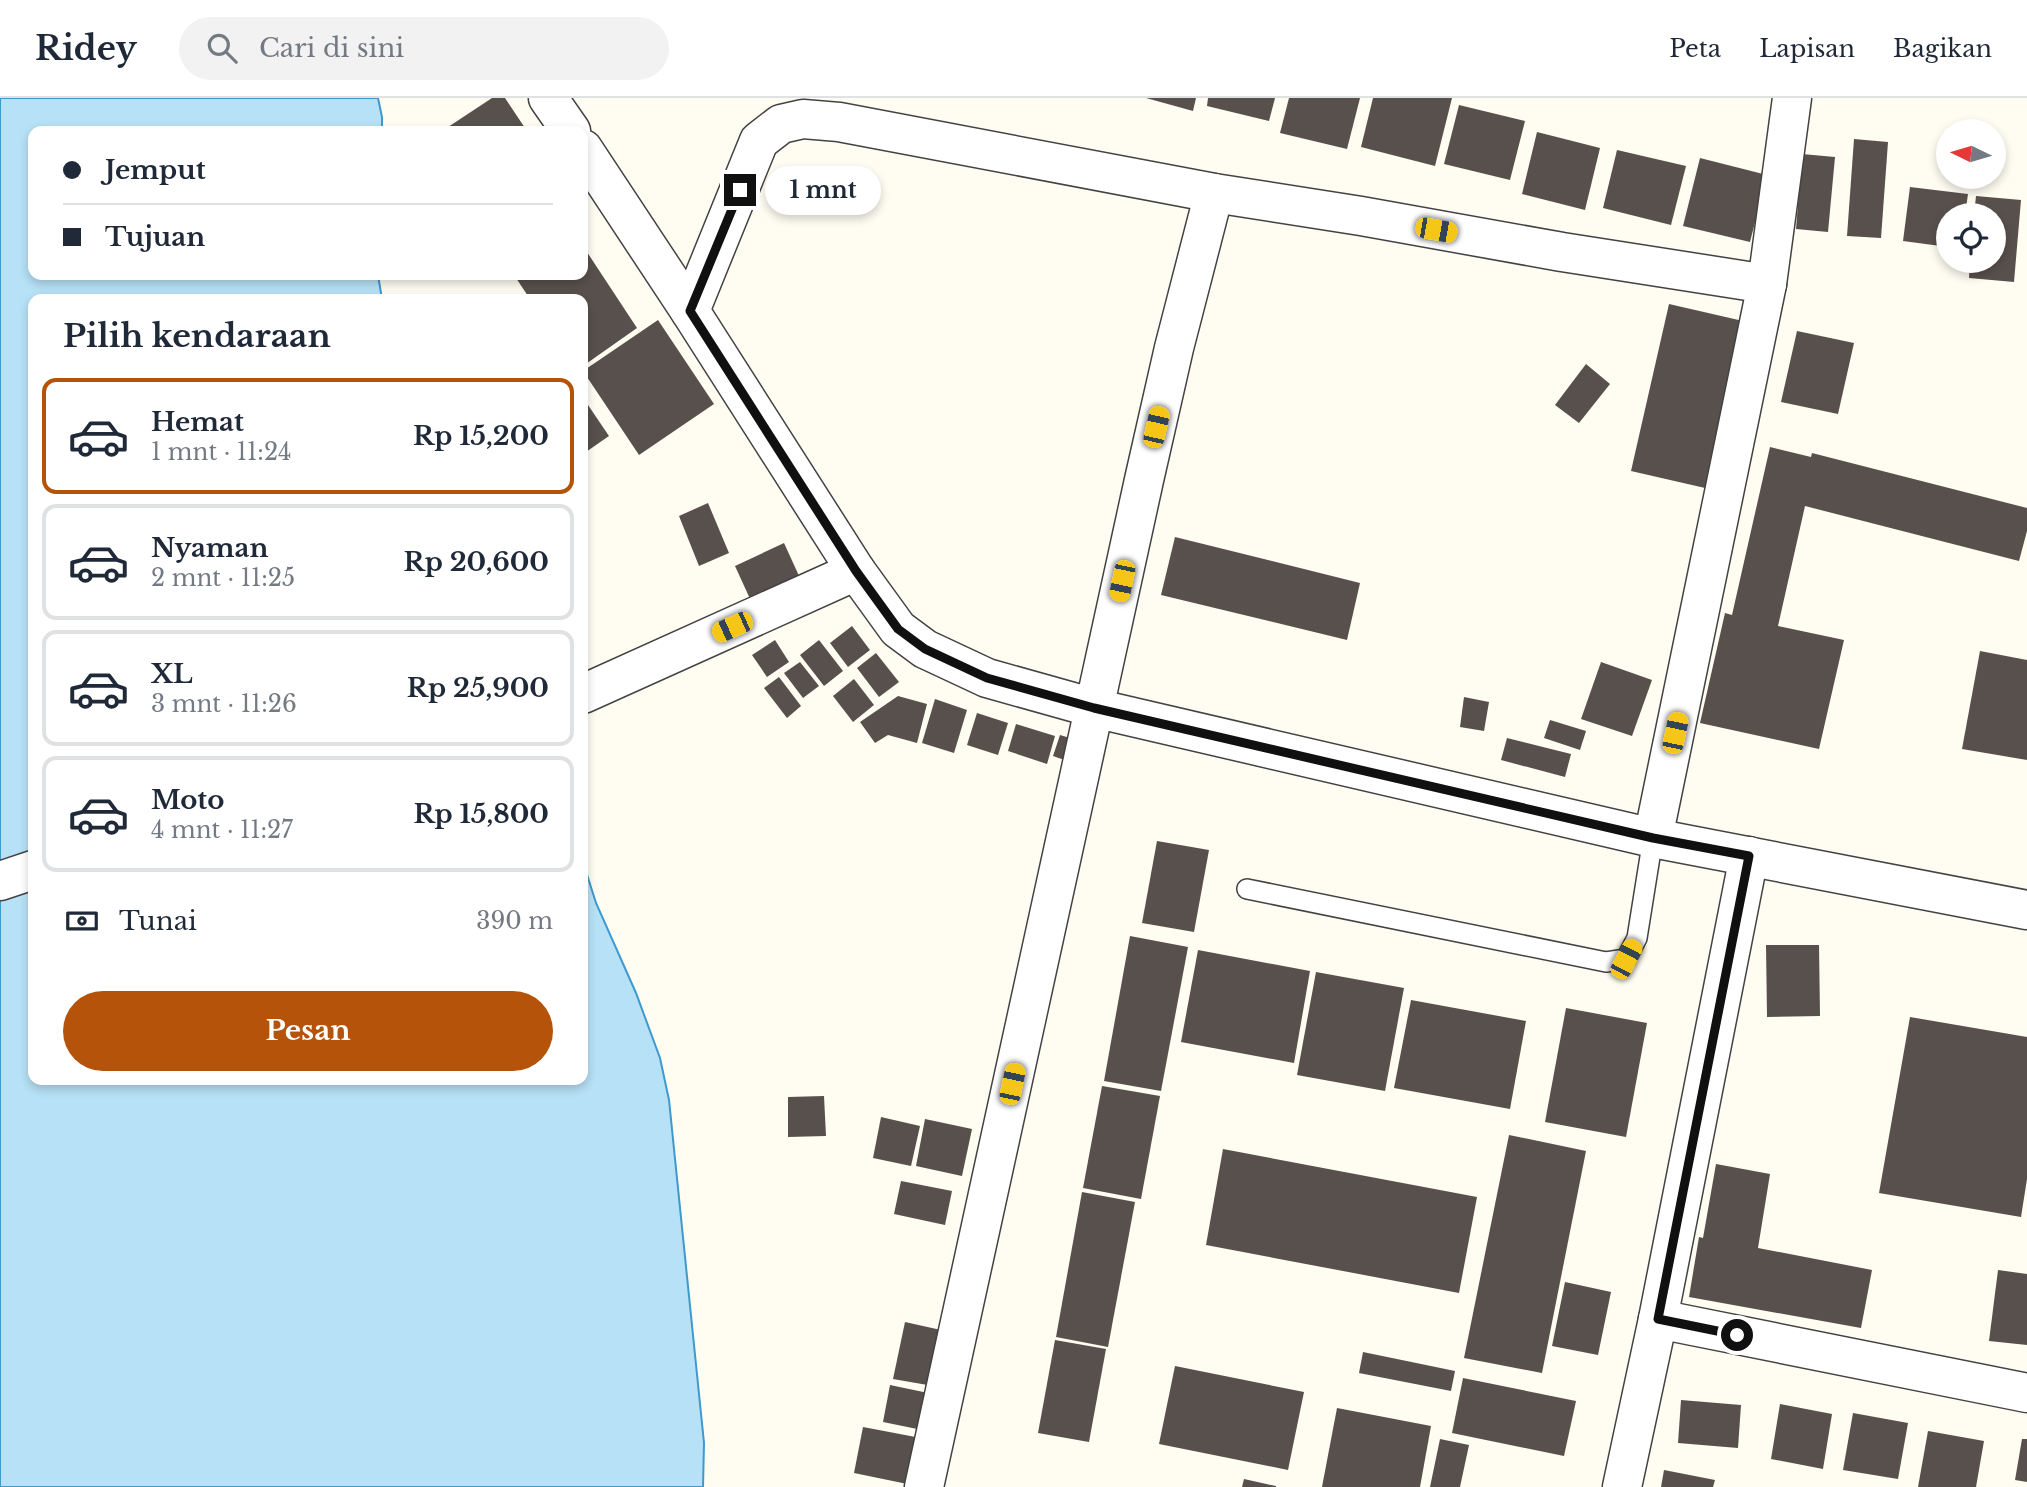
<!DOCTYPE html>
<html lang="id">
<head>
<meta charset="utf-8">
<style>
	body { margin:0; font-family:"Libre Baskerville",serif; background:#f2f2f3; color:#1f2937; height:100vh; display:flex; flex-direction:column; font-size:26px; white-space:nowrap }
	* { box-sizing:border-box; margin:0 }
	p { font-size:23px; color:#747a83 }
	.icon { flex:none; width:38px; height:38px; fill:none; stroke:currentColor; stroke-width:2; stroke-linecap:round; stroke-linejoin:round }
	.map { position:relative; flex:1; overflow:hidden }
	.sheet { position:absolute; left:28px; top:196px; width:560px; height:791px; display:flex; flex-direction:column; background:#fff; border-radius:14px; box-shadow:0 4px 10px #0003 }
	.sheet>* { flex:none }
	.guide { position:absolute; left:28px; top:28px; width:560px; height:154px; border-radius:14px; box-shadow:0 4px 10px #0003; display:grid; align-content:center; height:154px; padding:0 35px; background:#fff }
	.needle { width:46px; rotate:275deg }
	.buttons { position:absolute; left:1936px; top:21px; display:grid; gap:14px }
	.buttons a { display:grid; place-items:center; width:70px; height:70px; border-radius:50%; background:#fff; box-shadow:0 4px 10px #0003; font-size:35px }
	.end { position:absolute; width:32px; height:32px; margin:-16px; border:9px solid #101010; background:#fff; box-shadow:0 0 0 4px #fff }
	.from { border-radius:50% }
	.bubble { position:absolute; height:49px; border-radius:24px; background:#fff; box-shadow:0 4px 10px #0003; font-size:23px; font-weight:700; line-height:49px; text-align:center }
	.car { position:absolute; width:21px; height:42px; margin:-21px -10px; border-radius:9px; box-shadow:0 0 5px 2px #0007; background:linear-gradient(#f5c518 24%,#345 0 40%,#f5c518 0 76%,#345 0 86%,#f5c518 0) }
	.guide b { display:flex; align-items:center; gap:24px; height:66px; font-size:26px }
	.guide b+b { border-top:2px solid #e0e1e3 }
	.guide i { width:18px; height:18px; background:#1f2937 }
	ul { padding:0; list-style:none }
	li { display:flex; align-items:center; gap:21px; height:116px; margin:0 14px 10px; padding:0 21px; border:4px solid #e0e1e3; border-radius:14px }
	li div { flex:1 }
	li b { display:block; font-size:26px }
	li em { font-style:normal; font-weight:700 }
	li.on { border-color:#b45309 }
	li>.icon { width:63px; height:63px; stroke-width:1.5 }
	h2 { padding:0 35px; font-size:32px; line-height:84px }
	.pay { display:flex; align-items:center; gap:18px; height:77px; padding:0 35px; font-size:26px }
	.pay p { margin-inline-start:auto }
	.button { display:flex; gap:14px; margin-top:auto; padding:14px 35px }
	.button a { flex:1; height:80px; border-radius:42px; background:#b45309; color:#fff; font-size:28px; font-weight:700; line-height:80px; text-align:center }
	header { display:flex; align-items:center; gap:42px; box-sizing:border-box; height:98px; padding:0 35px; background:#fff; border-bottom:2px solid #e0e1e3 }
	header strong { font-size:33px }
	nav { display:flex; gap:38px; margin-inline-start:auto; font-size:24px }
	.search { width:490px; height:63px; background:#f2f2f3; display:flex; align-items:center; gap:18px; box-sizing:border-box; padding:0 24px; border-radius:38px; color:#747a83; font-size:26px }
	.map>svg:first-child { display:block }
	.water { fill:#b7e1f6; stroke:#3e99cd; stroke-width:2 }
	.building { fill:#58504c }
	.lines { fill:none; stroke-linecap:round; stroke-linejoin:round }
	.service-casing { stroke:#434343; stroke-width:22 }
	.minor-casing { stroke:#434343; stroke-width:41 }
	.service { stroke:#fff; stroke-width:19 }
	.minor { stroke:#fff; stroke-width:38 }
	.route { stroke:#101010; stroke-width:9 }
</style>
</head>
<body>
<header>
<strong>Ridey</strong>
<div class="search"><svg class="icon" aria-label="search" viewBox="0 0 24 24"><circle cx="10" cy="10" r="6"/><path d="M15 15l6 6"/></svg>Cari di sini</div>
<nav><a>Peta</a><a>Lapisan</a><a>Bagikan</a></nav>
</header>
<div class="map">
<svg width="2027" height="1389" viewBox="0 0 2027 1389">
	<rect width="100%" height="100%" fill="#fffcf2"/>
	<path class="water" d="M 0,0 L 378,0 L 382,19 L 382,33 L 33,33 L 33,177 L 378,177 L 382,201 L 33,201 L 33,982 L 583,982 L 583,764 L 596,805 L 636,895 L 660,960 L 669,1002 L 704,1345 L 703,1389 L 0,1389 Z"/>
	<g class="building">
		<path d="M 492,0 L 505,0 L 527,33 L 442,33 Z"/>
		<path d="M 1146,0 L 1196,0 L 1193,13 Z"/>
		<path d="M 1208,0 L 1275,0 L 1269,23 L 1207,8 Z"/>
		<path d="M 1289,0 L 1360,0 L 1347,51 L 1280,35 Z"/>
		<path d="M 1373,0 L 1452,0 L 1435,68 L 1361,49 Z"/>
		<path d="M 1459,7 L 1525,23 L 1510,82 L 1444,66 Z"/>
		<path d="M 1537,34 L 1600,50 L 1585,112 L 1522,96 Z"/>
		<path d="M 1854,41 L 1888,44 L 1881,140 L 1847,138 Z"/>
		<path d="M 1617,52 L 1686,68 L 1671,127 L 1603,110 Z"/>
		<path d="M 1802,56 L 1835,59 L 1828,134 L 1796,131 Z"/>
		<path d="M 1700,60 L 1767,77 L 1750,144 L 1683,128 Z"/>
		<path d="M 1910,89 L 1968,96 L 1965,117 L 1948,117 L 1948,149 L 1903,143 Z"/>
		<path d="M 1976,98 L 2021,102 L 2014,184 L 1969,180 L 1970,163 L 1993,163 L 1993,117 L 1974,117 Z"/>
		<path d="M 583,148 L 637,230 L 583,268 L 583,201 L 530,201 L 514,177 L 583,177 Z"/>
		<path d="M 1669,206 L 1743,223 L 1705,390 L 1631,373 Z"/>
		<path d="M 658,222 L 714,306 L 639,357 L 583,273 Z"/>
		<path d="M 1797,233 L 1854,245 L 1838,316 L 1781,304 Z"/>
		<path d="M 1586,266 L 1610,286 L 1579,325 L 1555,307 Z"/>
		<path d="M 588,307 L 609,338 L 583,356 L 583,311 Z"/>
		<path d="M 1770,349 L 1811,359 L 1812,355 L 2027,410 L 2027,433 L 2019,463 L 1805,408 L 1778,528 L 1844,542 L 1819,651 L 1700,625 L 1725,515 L 1732,517 Z"/>
		<path d="M 708,405 L 729,455 L 699,468 L 679,418 Z"/>
		<path d="M 1175,439 L 1360,485 L 1347,542 L 1161,497 Z"/>
		<path d="M 784,445 L 800,480 L 751,503 L 735,468 Z"/>
		<path d="M 852,528 L 870,552 L 848,569 L 830,545 Z"/>
		<path d="M 775,542 L 789,564 L 767,579 L 752,557 Z"/>
		<path d="M 819,542 L 843,573 L 824,588 L 800,557 Z"/>
		<path d="M 1980,553 L 2027,562 L 2027,662 L 1962,651 Z"/>
		<path d="M 876,555 L 899,584 L 879,599 L 857,570 Z"/>
		<path d="M 800,564 L 819,588 L 803,600 L 784,575 Z"/>
		<path d="M 1601,564 L 1652,582 L 1632,638 L 1581,621 Z"/>
		<path d="M 779,579 L 801,608 L 787,620 L 764,590 Z"/>
		<path d="M 854,581 L 874,607 L 853,624 L 833,598 Z"/>
		<path d="M 898,598 L 927,606 L 917,645 L 888,637 L 875,645 L 860,624 Z"/>
		<path d="M 1464,599 L 1489,604 L 1484,633 L 1460,629 Z"/>
		<path d="M 935,601 L 967,612 L 954,655 L 922,645 Z"/>
		<path d="M 977,615 L 1008,625 L 998,657 L 967,647 Z"/>
		<path d="M 1550,622 L 1586,633 L 1580,652 L 1544,640 Z"/>
		<path d="M 1016,626 L 1055,638 L 1047,666 L 1008,653 Z"/>
		<path d="M 1060,637 L 1080,643 L 1073,665 L 1053,658 Z"/>
		<path d="M 1507,640 L 1571,656 L 1565,679 L 1501,662 Z"/>
		<path d="M 1157,743 L 1209,752 L 1194,834 L 1142,825 Z"/>
		<path d="M 1130,838 L 1188,849 L 1161,993 L 1104,983 Z"/>
		<path d="M 1766,847 L 1819,847 L 1820,918 L 1767,919 Z"/>
		<path d="M 1198,852 L 1310,873 L 1294,965 L 1181,944 Z"/>
		<path d="M 1316,874 L 1404,890 L 1385,993 L 1297,977 Z"/>
		<path d="M 1411,902 L 1526,923 L 1510,1011 L 1394,990 Z"/>
		<path d="M 1566,910 L 1647,925 L 1626,1039 L 1545,1024 Z"/>
		<path d="M 1910,919 L 2027,939 L 2027,1081 L 2021,1119 L 1879,1095 Z"/>
		<path d="M 1102,988 L 1160,998 L 1141,1101 L 1083,1090 Z"/>
		<path d="M 824,998 L 826,1038 L 788,1039 L 788,999 Z"/>
		<path d="M 881,1019 L 920,1028 L 911,1068 L 873,1060 Z"/>
		<path d="M 925,1021 L 972,1031 L 962,1078 L 916,1068 Z"/>
		<path d="M 1509,1037 L 1586,1053 L 1542,1275 L 1464,1260 Z"/>
		<path d="M 1223,1051 L 1477,1099 L 1459,1195 L 1206,1147 Z"/>
		<path d="M 1716,1066 L 1770,1076 L 1758,1150 L 1872,1172 L 1861,1230 L 1689,1199 L 1699,1139 L 1703,1140 Z"/>
		<path d="M 901,1083 L 952,1093 L 945,1127 L 894,1116 Z"/>
		<path d="M 1082,1094 L 1135,1104 L 1108,1249 L 1056,1239 Z"/>
		<path d="M 1998,1172 L 2027,1176 L 2027,1247 L 1989,1243 Z"/>
		<path d="M 1565,1184 L 1611,1194 L 1598,1257 L 1552,1248 Z"/>
		<path d="M 905,1224 L 950,1234 L 939,1289 L 893,1281 Z"/>
		<path d="M 1055,1242 L 1106,1251 L 1089,1344 L 1038,1335 Z"/>
		<path d="M 1363,1254 L 1455,1273 L 1451,1293 L 1359,1275 Z"/>
		<path d="M 1175,1268 L 1304,1294 L 1288,1372 L 1159,1346 Z"/>
		<path d="M 1463,1280 L 1576,1303 L 1564,1358 L 1452,1335 Z"/>
		<path d="M 890,1287 L 933,1296 L 927,1333 L 883,1324 Z"/>
		<path d="M 1681,1302 L 1741,1307 L 1738,1350 L 1678,1345 Z"/>
		<path d="M 1780,1306 L 1832,1316 L 1823,1371 L 1771,1361 Z"/>
		<path d="M 1337,1310 L 1431,1328 L 1420,1389 L 1322,1389 Z"/>
		<path d="M 1853,1315 L 1908,1325 L 1898,1381 L 1843,1372 Z"/>
		<path d="M 863,1329 L 926,1341 L 917,1388 L 854,1375 Z"/>
		<path d="M 1928,1333 L 1984,1343 L 1976,1389 L 1918,1389 Z"/>
		<path d="M 1440,1341 L 1469,1347 L 1460,1389 L 1430,1389 Z"/>
		<path d="M 2022,1341 L 2027,1341 L 2027,1384 L 2015,1382 Z"/>
		<path d="M 1664,1372 L 1715,1382 L 1713,1389 L 1661,1389 Z"/>
		<path d="M 1244,1381 L 1276,1388 L 1276,1389 L 1242,1389 Z"/>
	</g>
	<g class="lines">
		<g class="service-casing">
			<path id="service" d="M 1247,791 L 1606,864 L 1626,861 L 1637,840 L 1653,740"/>
		</g>
		<g class="minor-casing">
			<g id="minor">
				<path d="M 548,0 L 571,33"/>
				<path d="M 583,51 L 690,213 L 856,473 L 898,531 L 925,551 L 987,580 L 1094,610 L 1653,740 L 2027,812"/>
				<path d="M 690,213 L 759,43 L 781,26 L 803,21 L 839,24 L 1214,95 L 1361,118 L 1562,154 L 1767,186"/>
				<path d="M 583,596 L 856,473"/>
				<path d="M 1653,740 L 1767,186 L 1792,0"/>
				<path d="M 0,783 L 33,772"/>
				<path d="M 1658,1221 L 2027,1295"/>
				<path d="M 924,1389 L 1144,382 L 1174,250 L 1214,95"/>
				<path d="M 1622,1389 L 1658,1221 L 1749,758"/>
			</g>
		</g>
		<use href="#service" class="service"/>
		<use href="#minor" class="minor"/>
	</g>
	<g class="lines">
		<path class="route" d="M 740,92 L 690,213 L 856,473 L 898,531 L 925,551 L 987,580 L 1094,610 L 1653,740 L 1749,758 L 1658,1221 L 1737,1237"/>
	</g>
</svg>
<div class="buttons">
<a><svg class="needle" viewBox="-14 -14 28 28"><path d="M0-13l5 13h-10z" fill="#e53935"/><path d="M0 13l5-13h-10z" fill="#747a83"/></svg></a>
<a><svg class="icon" aria-label="locate" viewBox="0 0 24 24"><circle cx="12" cy="12" r="6"/><path d="M12 2v4M12 18v4M2 12h4M18 12h4"/></svg></a>
</div>
<i class="end from" style="left:1737px;top:1237px"></i>
<i class="end" style="left:740px;top:92px"></i>
<div class="bubble" style="left:765px;top:68px;width:116px">1 mnt</div>
<i class="car" style="left:1436px;top:132px;rotate:100deg"></i>
<i class="car" style="left:1156px;top:329px;rotate:13deg"></i>
<i class="car" style="left:1122px;top:483px;rotate:192deg"></i>
<i class="car" style="left:732px;top:529px;rotate:246deg"></i>
<i class="car" style="left:1675px;top:635px;rotate:12deg"></i>
<i class="car" style="left:1626px;top:861px;rotate:28deg"></i>
<i class="car" style="left:1012px;top:986px;rotate:12deg"></i>
<div class="guide">
<b><i class="from"></i>Jemput</b>
<b><i></i>Tujuan</b>
</div>
<section class="sheet">
<h2>Pilih kendaraan</h2>
<ul>
<li class="on"><svg class="icon" aria-label="car" viewBox="0 0 24 24"><path d="M5 17H2v-5l4-1 3-4h7l3 4 3 1v5h-3M9 17h6M6 11h13"/><circle cx="7" cy="17" r="2"/><circle cx="17" cy="17" r="2"/></svg><div><b>Hemat</b><p>1 mnt · 11:24</p></div><em>Rp 15,200</em></li>
<li><svg class="icon" aria-label="car" viewBox="0 0 24 24"><path d="M5 17H2v-5l4-1 3-4h7l3 4 3 1v5h-3M9 17h6M6 11h13"/><circle cx="7" cy="17" r="2"/><circle cx="17" cy="17" r="2"/></svg><div><b>Nyaman</b><p>2 mnt · 11:25</p></div><em>Rp 20,600</em></li>
<li><svg class="icon" aria-label="car" viewBox="0 0 24 24"><path d="M5 17H2v-5l4-1 3-4h7l3 4 3 1v5h-3M9 17h6M6 11h13"/><circle cx="7" cy="17" r="2"/><circle cx="17" cy="17" r="2"/></svg><div><b>XL</b><p>3 mnt · 11:26</p></div><em>Rp 25,900</em></li>
<li><svg class="icon" aria-label="car" viewBox="0 0 24 24"><path d="M5 17H2v-5l4-1 3-4h7l3 4 3 1v5h-3M9 17h6M6 11h13"/><circle cx="7" cy="17" r="2"/><circle cx="17" cy="17" r="2"/></svg><div><b>Moto</b><p>4 mnt · 11:27</p></div><em>Rp 15,800</em></li>
</ul>
<div class="pay"><svg class="icon" aria-label="cash" viewBox="0 0 24 24"><path d="M3 7h18v10H3z"/><circle cx="12" cy="12" r="2"/></svg>Tunai<p>390 m</p></div>
<div class="button"><a>Pesan</a></div>
</section>
</div>
</body>
</html>
